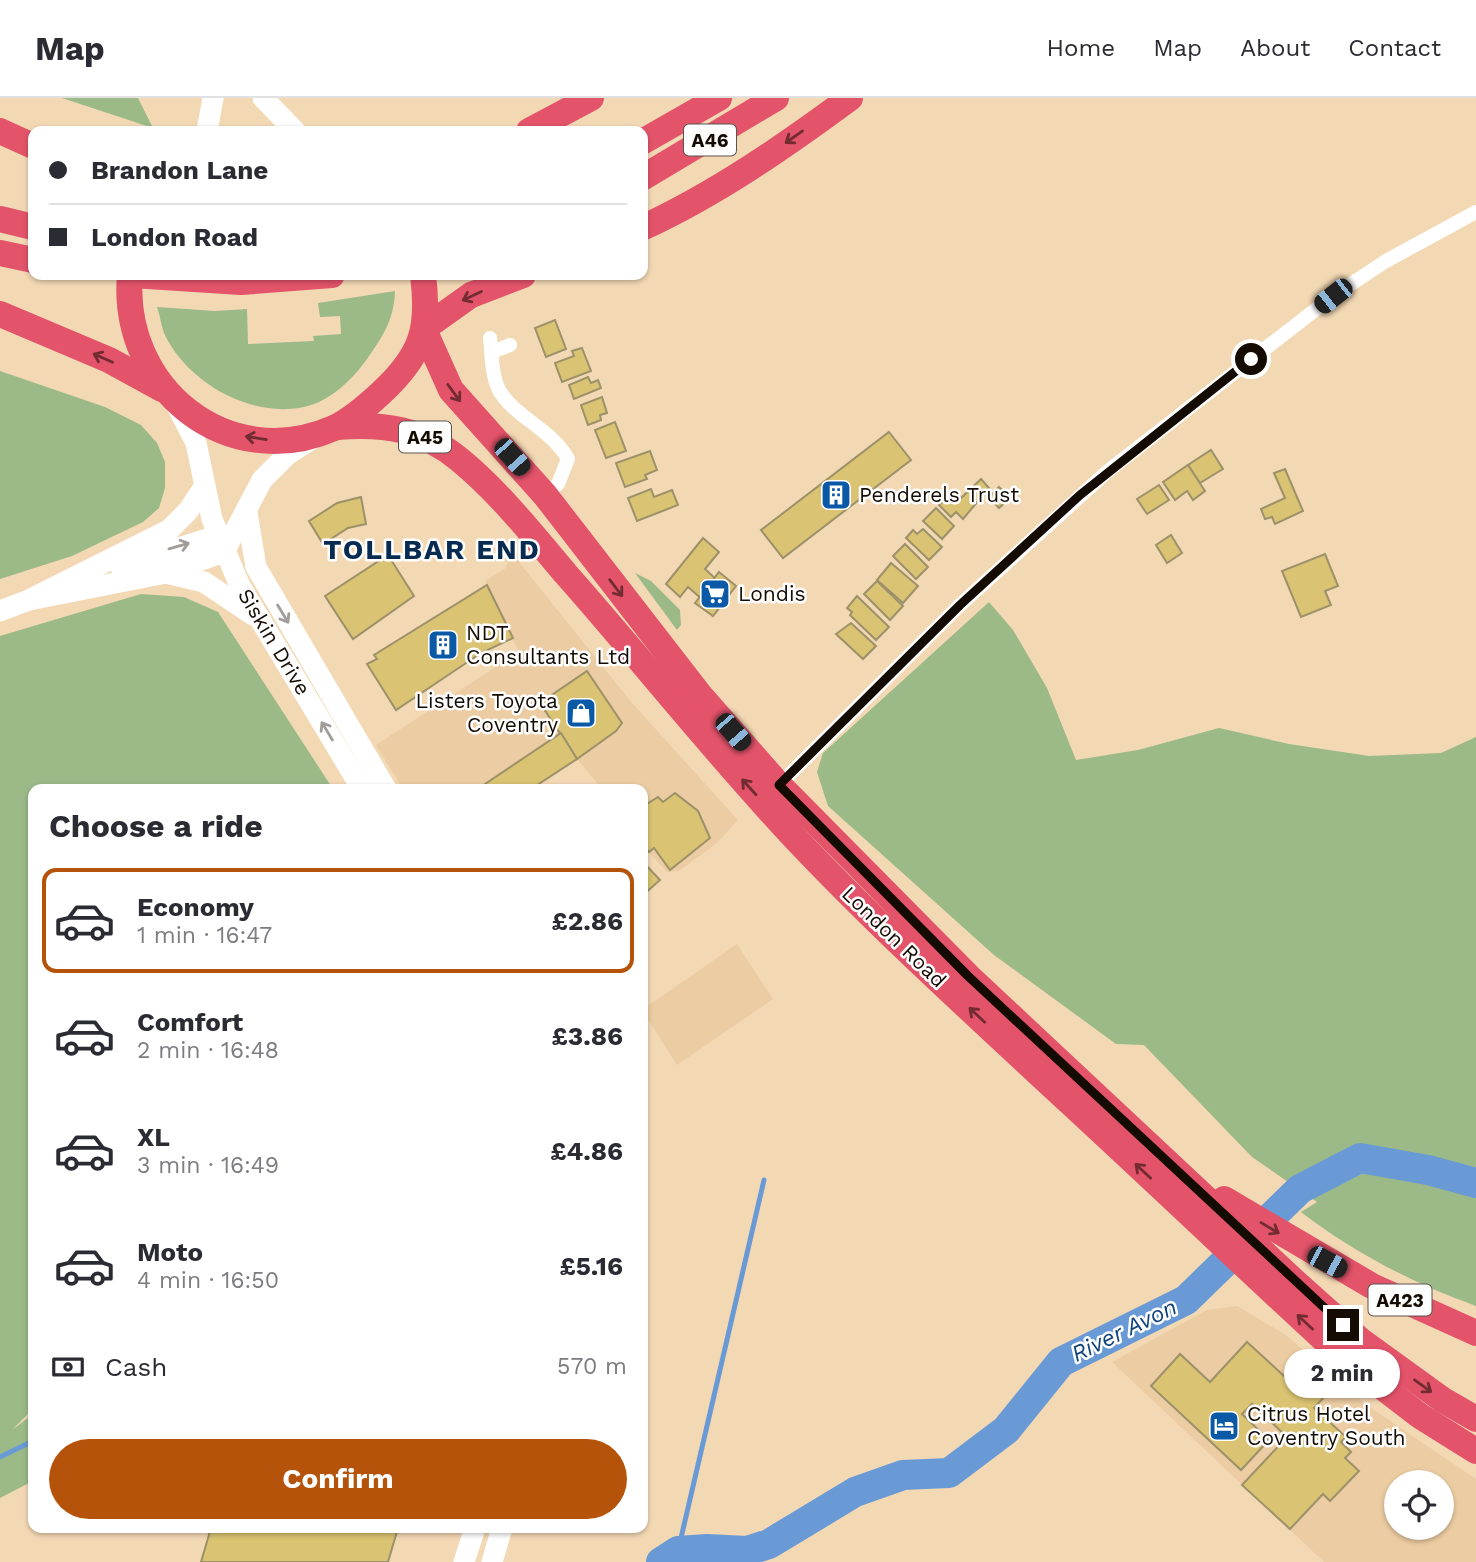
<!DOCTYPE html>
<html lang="en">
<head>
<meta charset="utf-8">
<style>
	body { margin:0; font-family:"Work Sans",sans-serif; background:#f2f2f3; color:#2b2b33; height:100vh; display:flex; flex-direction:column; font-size:26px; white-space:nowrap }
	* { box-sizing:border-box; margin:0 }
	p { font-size:23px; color:#7c7c81 }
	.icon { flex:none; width:38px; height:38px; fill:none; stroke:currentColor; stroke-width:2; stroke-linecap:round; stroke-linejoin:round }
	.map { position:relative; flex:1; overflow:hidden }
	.panel { position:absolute; left:28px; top:686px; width:620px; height:749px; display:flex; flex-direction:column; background:#fff; border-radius:14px; box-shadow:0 2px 5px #0004 }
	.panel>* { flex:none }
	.hud { position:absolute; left:28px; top:28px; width:620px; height:154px; border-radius:14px; box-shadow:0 2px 5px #0004; display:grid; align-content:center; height:154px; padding:0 21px; background:#fff }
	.tools { position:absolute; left:1384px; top:1372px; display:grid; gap:14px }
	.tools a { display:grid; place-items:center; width:70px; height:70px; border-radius:50%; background:#fff; box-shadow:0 2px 5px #0004; font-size:35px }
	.end { position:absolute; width:32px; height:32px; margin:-16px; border:9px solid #140b02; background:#fff; box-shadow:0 0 0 4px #fff }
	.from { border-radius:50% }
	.bubble { position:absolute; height:49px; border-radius:24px; background:#fff; box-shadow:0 2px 5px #0004; font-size:23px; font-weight:700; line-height:49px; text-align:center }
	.car { position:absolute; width:21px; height:42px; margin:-21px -10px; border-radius:9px; box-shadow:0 0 5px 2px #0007; background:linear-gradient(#222 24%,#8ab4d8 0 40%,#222 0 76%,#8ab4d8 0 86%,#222 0) }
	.hud b { display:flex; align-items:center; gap:24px; height:66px; font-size:26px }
	.hud b+b { border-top:2px solid #e1e1e2 }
	.hud i { width:18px; height:18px; background:#2b2b33 }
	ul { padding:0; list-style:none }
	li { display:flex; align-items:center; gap:21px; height:105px; margin:0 14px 10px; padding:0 7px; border:4px solid transparent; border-radius:14px }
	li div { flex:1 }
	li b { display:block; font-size:26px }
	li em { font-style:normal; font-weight:700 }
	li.active { border-color:#b45309 }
	li>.icon { width:63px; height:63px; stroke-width:1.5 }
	h2 { padding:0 21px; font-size:32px; line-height:84px }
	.pay { display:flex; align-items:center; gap:18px; height:77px; padding:0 21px; font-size:26px }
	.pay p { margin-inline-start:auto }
	.primary-button { display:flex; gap:14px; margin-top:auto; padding:14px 21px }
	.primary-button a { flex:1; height:80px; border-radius:42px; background:#b45309; color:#fff; font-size:28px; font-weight:700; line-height:80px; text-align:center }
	header { display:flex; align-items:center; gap:42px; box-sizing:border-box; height:98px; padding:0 35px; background:#fff; border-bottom:2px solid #e1e1e2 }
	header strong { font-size:33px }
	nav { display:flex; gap:38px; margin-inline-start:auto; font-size:24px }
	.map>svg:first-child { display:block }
	.built { fill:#eccca2; fill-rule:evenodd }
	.green { fill:#9bba88 }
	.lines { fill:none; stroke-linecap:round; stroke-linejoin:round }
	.stream { stroke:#699ad6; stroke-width:5 }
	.river { stroke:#699ad6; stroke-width:30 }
	.building { fill:#dac372; stroke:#9c916a; stroke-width:2 }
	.street { stroke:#fff; stroke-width:14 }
	.secondary { stroke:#fff; stroke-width:21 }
	.highway { stroke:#e3536a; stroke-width:26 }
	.oneway { stroke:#712b31 }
	.oneway2 { stroke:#a19d9a }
	.route { stroke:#140b02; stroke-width:9 }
	.labels { text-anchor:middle; stroke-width:5; stroke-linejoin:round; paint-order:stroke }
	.shield { fill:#fefefe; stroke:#5a544e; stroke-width:2 }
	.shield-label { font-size:19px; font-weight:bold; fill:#140b02 }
	.poi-label { font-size:21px; fill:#140b02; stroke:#fefefe; text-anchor:start }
	.street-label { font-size:21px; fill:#140b02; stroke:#fefefe }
	.water-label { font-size:23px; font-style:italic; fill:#11437b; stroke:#fefefe }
	.district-label { font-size:28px; font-weight:bold; letter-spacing:2px; fill:#082b51; stroke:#fefefe }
</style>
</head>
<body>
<header>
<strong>Map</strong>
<nav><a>Home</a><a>Map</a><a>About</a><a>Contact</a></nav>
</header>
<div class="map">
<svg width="1476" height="1464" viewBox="0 0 1476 1464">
	<rect width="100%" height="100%" fill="#f3d8b4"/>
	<g class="built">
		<path d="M 511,454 L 632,605 L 738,722 L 717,745 L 679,773 L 667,774 L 642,747 L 642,691 L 602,691 L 577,661 L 531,691 L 403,691 L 376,647 L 519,554 L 485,483 L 506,470 Z"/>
		<path d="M 737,846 L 773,901 L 677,967 L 642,912 Z"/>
		<path d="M 1237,1208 L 1286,1237 L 1368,1308 L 1476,1381 L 1476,1464 L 1324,1464 L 1112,1264 L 1207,1212 ZM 1396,1384 L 1442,1384 L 1442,1430 L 1396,1430 Z"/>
	</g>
	<g class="green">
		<path d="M 62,0 L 138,0 L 153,30 Z"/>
		<path d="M 395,193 C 394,222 383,238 367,261 C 355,278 338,295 319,304 C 263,328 188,288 164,235 C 161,227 160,217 157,209 L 215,213 L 247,211 L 248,246 L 314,243 L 313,238 L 341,236 L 340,218 L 320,219 L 318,205 Z"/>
		<path d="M 0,273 L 105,309 L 141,327 L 157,345 L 165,364 L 165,390 L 159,410 L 143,424 L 72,458 L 0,481 Z"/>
		<path d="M 635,475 L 651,483 L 680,512 L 681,527 L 677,532 Z"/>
		<path d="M 141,496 L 184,499 L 218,514 L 333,691 L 33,691 L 33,1311 L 12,1332 L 33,1316 L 33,1383 L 0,1400 L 0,538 Z"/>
		<path d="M 989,504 L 1013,532 L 1047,590 L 1076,662 L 1138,652 L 1219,630 L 1289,646 L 1369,658 L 1441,655 L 1476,639 L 1476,1208 C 1414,1186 1353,1154 1301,1114 L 1317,1104 L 1252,1059 L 1144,947 L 1116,946 L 994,857 L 828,708 L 817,674 L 823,655 Z"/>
	</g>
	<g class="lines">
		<g class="stream">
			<path d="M 0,1359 L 33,1343"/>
			<path d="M 678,1453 L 764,1082"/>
		</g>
		<path class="river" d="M 661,1464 L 678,1453 L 707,1451 L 747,1453 L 769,1446 L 855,1394 L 903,1377 L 949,1375 L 1006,1332 L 1061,1264 L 1186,1202 L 1300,1091 L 1360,1060 L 1428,1072 L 1476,1085"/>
	</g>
	<g class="building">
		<path d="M 555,222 L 566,251 L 546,259 L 535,230 Z"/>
		<path d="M 582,250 L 591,273 L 562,284 L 555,265 L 574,258 L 572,253 Z"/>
		<path d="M 588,279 L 591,285 L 598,282 L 601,290 L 574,301 L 569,287 Z"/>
		<path d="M 602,299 L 607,315 L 600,317 L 601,322 L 588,327 L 581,307 Z"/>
		<path d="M 615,324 L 626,353 L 606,360 L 595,332 Z"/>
		<path d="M 889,334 L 911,362 L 783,460 L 761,432 Z"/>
		<path d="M 1211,352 L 1223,371 L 1200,385 L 1188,367 Z"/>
		<path d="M 650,353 L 657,372 L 645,377 L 647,381 L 625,389 L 616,365 Z"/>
		<path d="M 1188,367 L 1205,393 L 1193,402 L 1187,393 L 1175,402 L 1163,384 Z"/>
		<path d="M 1285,371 L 1303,413 L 1275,426 L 1272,419 L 1265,421 L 1261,411 L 1285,400 L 1274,375 Z"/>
		<path d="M 981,381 L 989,390 L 963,421 L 956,414 L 951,419 L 939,407 L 954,393 L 961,400 Z"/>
		<path d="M 1159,387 L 1169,402 L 1147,416 L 1137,401 Z"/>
		<path d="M 999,389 L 1010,400 L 999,410 L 989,399 Z"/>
		<path d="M 651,391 L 654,399 L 672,392 L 678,407 L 637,423 L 628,400 Z"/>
		<path d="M 361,399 L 366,426 L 348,430 L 323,446 L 309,423 L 337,405 Z"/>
		<path d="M 936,410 L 954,428 L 942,441 L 923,423 Z"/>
		<path d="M 923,431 L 942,449 L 929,462 L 906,440 L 913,432 L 917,436 Z"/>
		<path d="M 1171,437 L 1182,455 L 1167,465 L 1156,447 Z"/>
		<path d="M 703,440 L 719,454 L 705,471 L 718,483 L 703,502 L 688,489 L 680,499 L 666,486 Z"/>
		<path d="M 905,446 L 928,469 L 916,481 L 893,458 Z"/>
		<path d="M 1325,456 L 1338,488 L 1325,493 L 1331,507 L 1301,519 L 1282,473 Z"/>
		<path d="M 388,457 L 414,498 L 353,541 L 325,498 Z"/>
		<path d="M 891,465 L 918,488 L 903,505 L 877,482 Z"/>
		<path d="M 719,474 L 736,488 L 713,518 L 695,505 Z"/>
		<path d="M 877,483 L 903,508 L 890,522 L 864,496 Z"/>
		<path d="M 487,487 L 513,540 L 481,555 L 396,612 L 367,566 L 377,561 L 374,557 Z"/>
		<path d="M 857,498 L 889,529 L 876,542 L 850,517 L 852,514 L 847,510 Z"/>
		<path d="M 851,525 L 876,548 L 863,561 L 836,536 Z"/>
		<path d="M 587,573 L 622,625 L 616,633 L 577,661 L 540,605 Z"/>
		<path d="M 561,635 L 577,661 L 531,691 L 488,691 L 485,686 Z"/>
		<path d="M 675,695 L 698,713 L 710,740 L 670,772 L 654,750 L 649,754 L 642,745 L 642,709 L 658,699 L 663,704 Z"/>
		<path d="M 642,763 L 660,782 L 642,798 Z"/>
		<path d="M 1247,1244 L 1306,1298 L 1314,1289 L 1325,1298 L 1314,1310 L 1346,1339 L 1341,1344 L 1351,1354 L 1345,1360 L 1359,1373 L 1330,1403 L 1323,1396 L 1290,1431 L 1242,1387 L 1287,1339 L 1252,1306 L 1242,1316 L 1269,1342 L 1241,1372 L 1151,1288 L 1180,1256 L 1210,1284 Z"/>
		<path d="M 211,1430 L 398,1430 L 388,1464 L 201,1464 Z"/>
	</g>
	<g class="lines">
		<g class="street">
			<path d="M 490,240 C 492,256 491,274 498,290 C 512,318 552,331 568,361 L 558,386 L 545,397"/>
			<path d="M 492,254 L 510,247"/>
			<path d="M 779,687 L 960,507 L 1108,373 L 1333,198 L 1386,163 L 1476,114"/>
		</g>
		<g class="secondary">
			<path d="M 263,0 L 295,33"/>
			<path d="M 207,33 L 213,0"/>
			<path d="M 176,306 L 196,345 L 212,421 L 240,488 L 362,691"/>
			<path d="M 247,415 L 256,469 L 386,691"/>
			<path d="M 120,468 L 217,438 L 229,442"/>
			<path d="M 170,476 L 204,484 L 253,517"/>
			<path d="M 29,502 L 166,475 L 224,454 L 262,382 L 288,356 L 315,339"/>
			<path d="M 0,513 L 29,502 L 169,432 L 188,413 L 204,389"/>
			<path d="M 464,1464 L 475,1430"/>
			<path d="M 492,1464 L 502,1430"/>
		</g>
		<g class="highway">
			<path d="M 0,33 L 33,48"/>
			<path d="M 529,33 L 591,0"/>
			<path d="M 642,44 L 719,0"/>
			<path d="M 642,80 L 776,0"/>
			<path d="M 0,121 L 33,129"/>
			<path d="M 642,130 C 716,96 785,48 850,0"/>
			<path d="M 0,155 L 33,162"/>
			<path d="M 130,177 C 120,289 227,377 334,330 C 351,322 367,308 381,295 C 422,257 430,231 423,177"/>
			<path d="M 132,177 L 241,184 L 332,177"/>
			<path d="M 0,216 L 109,262 L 162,291"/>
			<path d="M 426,229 L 471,197 L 523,177"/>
			<path d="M 425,234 L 451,292 L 545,397 L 699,596 L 779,687 L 968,878 L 1294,1183 L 1360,1242 L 1443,1302 L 1476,1321"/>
			<path d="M 337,329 C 384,325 423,331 460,362 C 500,395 532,436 565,475 C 642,562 714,654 794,739 C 876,826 964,906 1051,987 C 1149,1077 1245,1169 1343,1259 L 1420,1318 L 1476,1353"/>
			<path d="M 1224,1101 L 1372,1188 L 1476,1235"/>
		</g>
	</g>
	<defs><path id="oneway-shaft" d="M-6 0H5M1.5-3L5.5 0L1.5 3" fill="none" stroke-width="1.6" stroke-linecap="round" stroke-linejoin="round" transform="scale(1.75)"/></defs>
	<g class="oneway">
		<use href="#oneway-shaft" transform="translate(794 39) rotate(145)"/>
		<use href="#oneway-shaft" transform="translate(472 198) rotate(155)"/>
		<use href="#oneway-shaft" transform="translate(103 260) rotate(-156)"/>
		<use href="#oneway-shaft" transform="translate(454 295) rotate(54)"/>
		<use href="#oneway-shaft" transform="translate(256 340) rotate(-171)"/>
		<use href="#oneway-shaft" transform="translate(616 490) rotate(53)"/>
		<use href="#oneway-shaft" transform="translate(749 689) rotate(-132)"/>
		<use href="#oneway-shaft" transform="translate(977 917) rotate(-137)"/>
		<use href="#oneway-shaft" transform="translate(1143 1073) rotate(-137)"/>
		<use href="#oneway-shaft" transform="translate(1270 1130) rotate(31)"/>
		<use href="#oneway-shaft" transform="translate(1305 1224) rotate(-137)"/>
		<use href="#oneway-shaft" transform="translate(1423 1288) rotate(36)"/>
	</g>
	<g class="oneway2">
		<use href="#oneway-shaft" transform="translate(179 448) rotate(-16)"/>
		<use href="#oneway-shaft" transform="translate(283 516) rotate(59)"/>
		<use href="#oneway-shaft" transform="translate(327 633) rotate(-121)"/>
	</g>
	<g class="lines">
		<path class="route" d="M 1251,261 L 1080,397 L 960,507 L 779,687 L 968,878 L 1343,1227"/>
	</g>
	<defs>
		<g id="building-square" transform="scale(1.575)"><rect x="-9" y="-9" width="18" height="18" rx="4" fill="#0959a7" stroke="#fefefe"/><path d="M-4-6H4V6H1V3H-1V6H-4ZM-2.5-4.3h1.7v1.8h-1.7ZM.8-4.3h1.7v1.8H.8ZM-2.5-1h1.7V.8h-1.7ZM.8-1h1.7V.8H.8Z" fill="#fff"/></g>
		<g id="supermarket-square" transform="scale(1.575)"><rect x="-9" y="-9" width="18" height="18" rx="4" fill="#0959a7" stroke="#fefefe"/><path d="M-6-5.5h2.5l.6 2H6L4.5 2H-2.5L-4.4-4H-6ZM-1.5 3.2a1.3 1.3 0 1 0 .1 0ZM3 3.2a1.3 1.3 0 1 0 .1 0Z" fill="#fff"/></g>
		<g id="shop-square" transform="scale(1.575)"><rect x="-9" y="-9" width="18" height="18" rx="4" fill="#0959a7" stroke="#fefefe"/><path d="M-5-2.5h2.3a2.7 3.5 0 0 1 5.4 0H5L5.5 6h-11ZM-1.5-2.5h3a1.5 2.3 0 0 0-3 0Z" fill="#fff"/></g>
		<g id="hotel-square" transform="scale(1.575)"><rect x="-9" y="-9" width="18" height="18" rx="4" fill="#0959a7" stroke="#fefefe"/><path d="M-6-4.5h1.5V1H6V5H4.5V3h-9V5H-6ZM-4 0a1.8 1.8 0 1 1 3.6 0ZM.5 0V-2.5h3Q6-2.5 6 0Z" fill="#fff"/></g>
	</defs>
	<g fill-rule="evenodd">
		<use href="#building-square" x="836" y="397"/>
		<use href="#supermarket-square" x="715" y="496"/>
		<use href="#building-square" x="443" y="547"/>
		<use href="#shop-square" x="581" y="615"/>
		<use href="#hotel-square" x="1224" y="1328"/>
	</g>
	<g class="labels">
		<g class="shield">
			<rect x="684" y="26.5" width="52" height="31" rx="5"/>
			<rect x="399" y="323.5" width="52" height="31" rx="5"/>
			<rect x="1368.5" y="1186.5" width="63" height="31" rx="5"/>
		</g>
		<g class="shield-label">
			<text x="710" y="49">A46</text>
			<text x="425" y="346">A45</text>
			<text x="1400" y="1209">A423</text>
		</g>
		<g class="poi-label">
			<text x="859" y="404">Penderels Trust</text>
			<text x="738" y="503">Londis</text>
			<text x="466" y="542">NDT<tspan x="466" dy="24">Consultants Ltd</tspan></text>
			<text x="558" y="610" text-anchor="end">Listers Toyota<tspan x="558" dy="24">Coventry</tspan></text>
			<text x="1247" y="1323">Citrus Hotel<tspan x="1247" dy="24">Coventry South</tspan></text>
		</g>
		<g class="street-label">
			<text transform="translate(274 544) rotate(59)" y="7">Siskin Drive</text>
			<text transform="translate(894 839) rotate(44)" y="7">London Road</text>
		</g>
		<g class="water-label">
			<text transform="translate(1124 1232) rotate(-26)" y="8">River Avon</text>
		</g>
		<g class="district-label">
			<text x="432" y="461">TOLLBAR END</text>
		</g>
	</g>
</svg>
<div class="tools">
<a><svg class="icon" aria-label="locate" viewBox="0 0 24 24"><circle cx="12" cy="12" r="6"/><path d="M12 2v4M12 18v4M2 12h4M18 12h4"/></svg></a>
</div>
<i class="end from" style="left:1251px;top:261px"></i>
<i class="end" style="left:1343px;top:1227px"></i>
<div class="bubble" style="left:1284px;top:1251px;width:116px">2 min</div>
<i class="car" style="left:1333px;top:198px;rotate:232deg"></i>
<i class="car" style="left:512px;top:359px;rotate:138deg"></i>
<i class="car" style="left:733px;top:634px;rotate:139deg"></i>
<i class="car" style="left:1327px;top:1164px;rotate:118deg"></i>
<div class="hud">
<b><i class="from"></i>Brandon Lane</b>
<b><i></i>London Road</b>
</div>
<section class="panel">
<h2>Choose a ride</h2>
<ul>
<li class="active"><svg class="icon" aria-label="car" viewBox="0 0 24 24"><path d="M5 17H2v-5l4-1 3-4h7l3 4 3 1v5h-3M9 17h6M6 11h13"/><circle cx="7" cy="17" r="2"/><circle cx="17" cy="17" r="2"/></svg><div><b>Economy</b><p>1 min · 16:47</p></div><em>£2.86</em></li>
<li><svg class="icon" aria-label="car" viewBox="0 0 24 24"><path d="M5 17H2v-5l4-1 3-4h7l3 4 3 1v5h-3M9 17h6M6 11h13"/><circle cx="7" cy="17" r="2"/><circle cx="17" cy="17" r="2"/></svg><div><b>Comfort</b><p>2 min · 16:48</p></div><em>£3.86</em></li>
<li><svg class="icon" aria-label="car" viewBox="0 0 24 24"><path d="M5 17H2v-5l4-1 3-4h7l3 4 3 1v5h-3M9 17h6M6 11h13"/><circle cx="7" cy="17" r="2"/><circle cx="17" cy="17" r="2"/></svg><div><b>XL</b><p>3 min · 16:49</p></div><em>£4.86</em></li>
<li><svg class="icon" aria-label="car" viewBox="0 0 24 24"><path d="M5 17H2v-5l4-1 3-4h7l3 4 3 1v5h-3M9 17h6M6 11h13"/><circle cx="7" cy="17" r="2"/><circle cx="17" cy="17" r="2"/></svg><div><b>Moto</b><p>4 min · 16:50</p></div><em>£5.16</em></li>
</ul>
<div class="pay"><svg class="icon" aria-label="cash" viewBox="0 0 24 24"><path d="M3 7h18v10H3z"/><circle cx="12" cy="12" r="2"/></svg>Cash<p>570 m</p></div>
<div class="primary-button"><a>Confirm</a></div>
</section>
</div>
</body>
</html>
